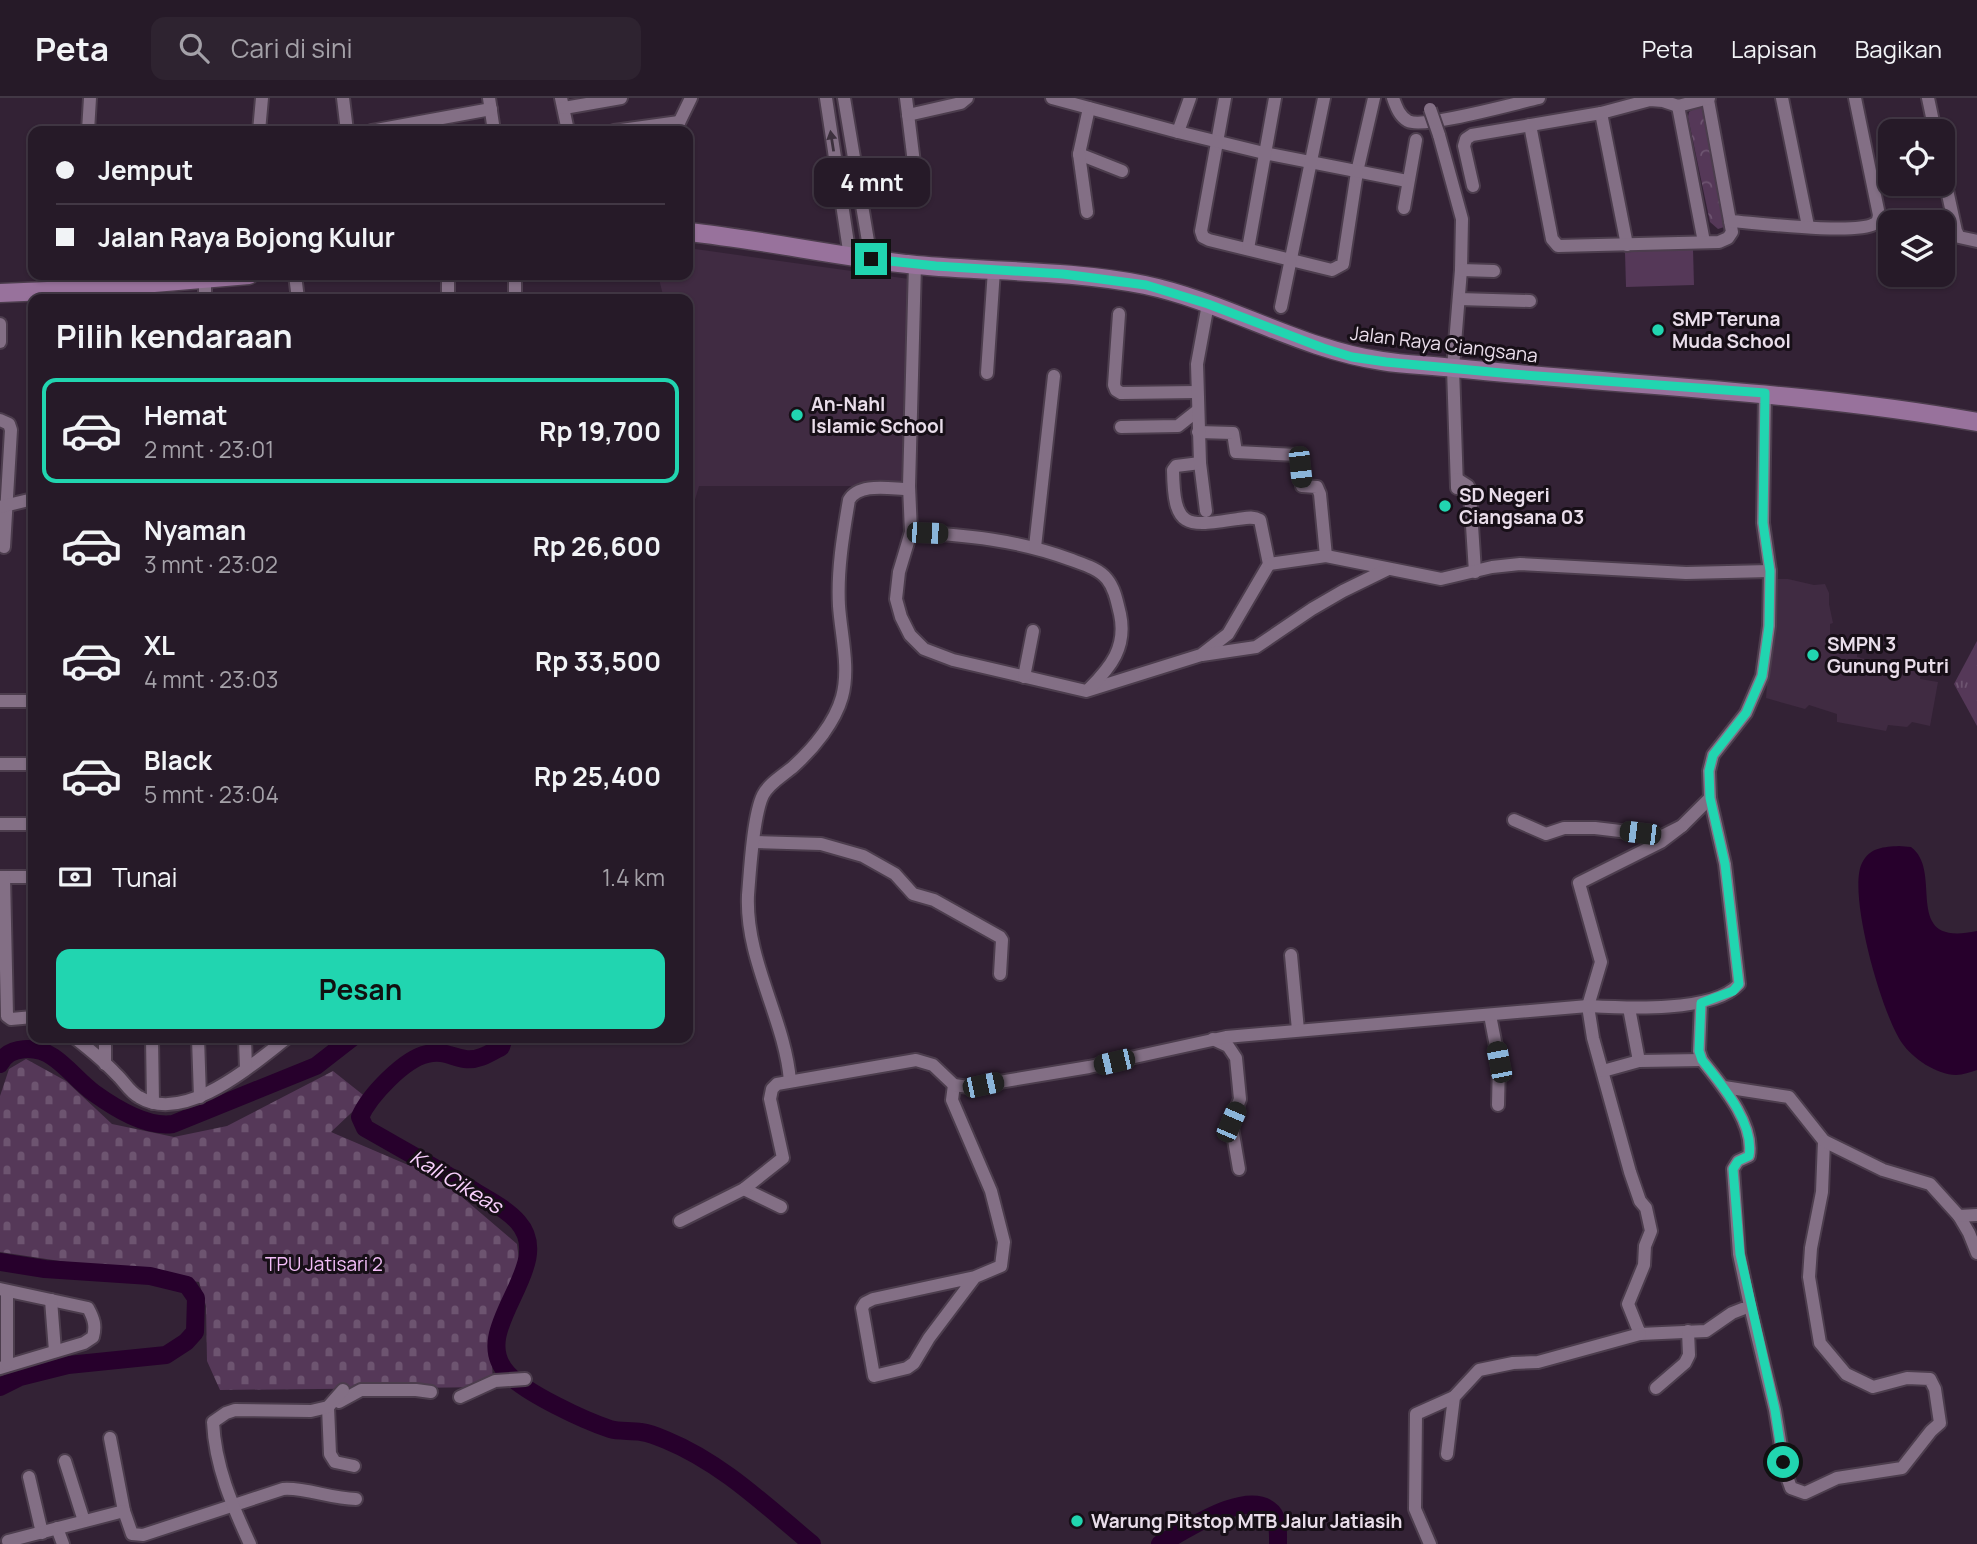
<!DOCTYPE html>
<html lang="id">
<head>
<meta charset="utf-8">
<style>
	body { margin:0; font-family:Manrope,sans-serif; background:#2e2330; color:#f1f3f6; height:100vh; display:flex; flex-direction:column; font-size:26px; white-space:nowrap }
	* { box-sizing:border-box; margin:0 }
	p { font-size:23px; color:#a4a1a8 }
	.icon { flex:none; width:38px; height:38px; fill:none; stroke:currentColor; stroke-width:2; stroke-linecap:round; stroke-linejoin:round }
	.map { position:relative; flex:1; overflow:hidden }
	.sheet { position:absolute; left:28px; top:196px; width:665px; height:749px; display:flex; flex-direction:column; background:#261a28; border-radius:14px; box-shadow:0 2px 5px #0004,0 0 0 2px #423845 }
	.sheet>* { flex:none }
	.hud { position:absolute; left:28px; top:28px; width:665px; height:154px; border-radius:14px; box-shadow:0 2px 5px #0004,0 0 0 2px #423845; display:grid; align-content:center; height:154px; padding:0 28px; background:#261a28 }
	.fabs { position:absolute; left:1878px; top:21px; display:grid; gap:14px }
	.fabs a { display:grid; place-items:center; width:77px; height:77px; border-radius:14px; background:#261a28; box-shadow:0 2px 5px #0004,0 0 0 2px #423845; font-size:35px }
	.end { position:absolute; width:32px; height:32px; margin:-16px; border:9px solid #21d5b0; background:#111; box-shadow:0 0 0 4px #111 }
	.from { border-radius:50% }
	.bubble { position:absolute; height:49px; border-radius:14px; background:#261a28; box-shadow:0 2px 5px #0004,0 0 0 2px #423845; font-size:23px; font-weight:700; line-height:49px; text-align:center }
	.car { position:absolute; width:21px; height:42px; margin:-21px -10px; border-radius:9px; box-shadow:0 0 5px 2px #0007; background:linear-gradient(#222 24%,#8ab4d8 0 40%,#222 0 76%,#8ab4d8 0 86%,#222 0) }
	.hud b { display:flex; align-items:center; gap:24px; height:66px; font-size:26px }
	.hud b+b { border-top:2px solid #423845 }
	.hud i { width:18px; height:18px; background:#f1f3f6 }
	ul { padding:0; list-style:none }
	li { display:flex; align-items:center; gap:21px; height:105px; margin:0 14px 10px; padding:0 14px; border:4px solid transparent; border-radius:14px }
	li div { flex:1 }
	li b { display:block; font-size:26px }
	li em { font-style:normal; font-weight:700 }
	li.active { border-color:#21d5b0 }
	li>.icon { width:63px; height:63px; stroke-width:1.5 }
	h2 { padding:0 28px; font-size:32px; line-height:84px }
	.pay { display:flex; align-items:center; gap:18px; height:77px; padding:0 28px; font-size:26px }
	.pay p { margin-inline-start:auto }
	.primary-button { display:flex; gap:14px; margin-top:auto; padding:14px 28px }
	.primary-button a { flex:1; height:80px; border-radius:14px; background:#21d5b0; color:#111; font-size:28px; font-weight:700; line-height:80px; text-align:center }
	header { display:flex; align-items:center; gap:42px; box-sizing:border-box; height:98px; padding:0 35px; background:#261a28; border-bottom:2px solid #423845 }
	header strong { font-size:33px }
	nav { display:flex; gap:38px; margin-inline-start:auto; font-size:24px }
	.search { width:490px; height:63px; background:#2e2330; display:flex; align-items:center; gap:18px; box-sizing:border-box; padding:0 24px; border-radius:14px; color:#a4a1a8; font-size:26px }
	.map>svg:first-child { display:block }
	.built { fill:#402b42 }
	.grass { fill:url(#grass-tufts) }
	.cemetery { fill:url(#cemetery-stones) }
	.park { fill:url(#park-crowns) }
	.pitch { fill:#553858 }
	.water { fill:#27002c }
	.lines { fill:none; stroke-linecap:round; stroke-linejoin:round }
	.river { stroke:#27002c; stroke-width:18 }
	.street-casing { stroke:#4c3d4d; stroke-width:16 }
	.secondary-casing { stroke:#4c3d4d; stroke-width:21 }
	.street { stroke:#836f85; stroke-width:12 }
	.secondary { stroke:#98729c; stroke-width:18 }
	.street-bridge-casing { stroke:#4c3d4d; stroke-width:16; stroke-linecap:butt }
	.street-bridge { stroke:#836f85; stroke-width:12 }
	.oneway { fill:#3d313e }
	.route { stroke:#21d5b0; stroke-width:9 }
	.poi-dot { fill:#21d5b0; stroke:#170f17; stroke-width:2.5 }
	.labels { text-anchor:middle; stroke-width:6; stroke-linejoin:round; paint-order:stroke }
	.poi-label { font-size:19px; font-weight:bold; fill:#e9ddea; stroke:#170f17; text-anchor:start }
	.street-label { font-size:19px; fill:#e9ddea; stroke:#170f17 }
	.park-label { font-size:19px; fill:#f4bef9; stroke:#170f17 }
	.water-label { font-size:21px; font-style:italic; fill:#fad1fe; stroke:#170f17 }
</style>
</head>
<body>
<header>
<strong>Peta</strong>
<div class="search"><svg class="icon" aria-label="search" viewBox="0 0 24 24"><circle cx="10" cy="10" r="6"/><path d="M15 15l6 6"/></svg>Cari di sini</div>
<nav><a>Peta</a><a>Lapisan</a><a>Bagikan</a></nav>
</header>
<div class="map">
<svg width="1977" height="1446" viewBox="0 0 1977 1446">
	<defs>
		<pattern id="grass-tufts" width="24" height="20" patternUnits="userSpaceOnUse" patternTransform="scale(1.75)"><rect width="24" height="20" fill="#553858"/><path d="M3 7l-1-3M5 7V3M7 7l1-3M15 17l-1-3M17 17v-4M19 17l1-3" fill="none" stroke="#6d5470"/></pattern>
		<pattern id="cemetery-stones" width="16" height="16" patternUnits="userSpaceOnUse" patternTransform="scale(1.75)"><rect width="16" height="16" fill="#553858"/><path d="M2 7V4a2 2 0 0 1 4 0v3zM10 15v-3a2 2 0 0 1 4 0v3z" fill="#6d5470"/></pattern>
		<pattern id="park-crowns" width="20" height="18" patternUnits="userSpaceOnUse" patternTransform="scale(1.75)"><rect width="20" height="18" fill="#553858"/><path d="M2 6a3 3 0 1 1 6 0M12 15a3 3 0 1 1 6 0" fill="none" stroke="#6d5470"/></pattern>
	</defs>
	<rect width="100%" height="100%" fill="#332235"/>
	<g class="built">
		<path d="M 688,150 L 909,181 L 904,388 L 699,388 L 688,425 L 688,201 L 664,201 L 658,177 L 688,177 Z"/>
		<path d="M 1775,481 L 1788,481 L 1814,487 L 1825,486 L 1829,495 L 1829,506 L 1833,525 L 1830,526 L 1830,535 L 1831,541 L 1835,542 L 1835,554 L 1839,556 L 1845,547 L 1857,555 L 1857,559 L 1921,575 L 1920,581 L 1938,584 L 1930,628 L 1912,624 L 1907,629 L 1888,627 L 1886,633 L 1837,624 L 1837,616 L 1809,607 L 1805,611 L 1766,600 Z"/>
	</g>
	<path class="grass" d="M 1977,543 L 1977,628 L 1954,586 Z"/>
	<path class="cemetery" d="M 26,961 L 66,983 L 112,1026 L 174,1039 L 227,1028 L 333,973 L 367,1000 L 331,1034 L 408,1067 L 415,1065 L 462,1099 L 517,1146 L 520,1171 L 491,1238 L 493,1289 L 220,1292 L 207,1263 L 206,1208 L 199,1184 L 0,1154 L 0,998 L 9,971 Z"/>
	<path class="park" d="M 1698,8 L 1704,10 L 1730,127 L 1718,131 L 1710,124 L 1688,19 L 1689,14 Z"/>
	<path class="pitch" d="M 1693,151 L 1694,187 L 1626,189 L 1625,154 Z"/>
	<path class="water" d="M 1899,748 L 1911,749 C 1945,774 1899,850 1977,833 L 1977,972 C 1970,974 1963,977 1956,977 C 1937,977 1912,960 1902,945 C 1882,917 1847,795 1862,765 C 1870,749 1884,749 1899,748 Z"/>
	<g class="lines">
		<g class="river">
			<path d="M 504,940 L 501,949 C 490,955 478,963 465,961 C 451,959 444,952 427,956 C 404,961 369,998 360,1019 L 365,1030 C 400,1050 436,1070 471,1091 C 486,1101 506,1110 518,1124 C 558,1169 465,1232 508,1276 C 526,1295 583,1322 610,1331 C 619,1334 631,1332 641,1334 C 649,1335 659,1339 666,1342 C 722,1365 766,1408 812,1446"/>
			<path d="M 0,966 C 9,947 37,948 53,959 C 68,969 79,984 94,995 C 115,1010 146,1030 173,1026 L 316,968 L 352,940"/>
			<path d="M 0,1164 L 45,1171 L 150,1178 L 187,1187 L 196,1200 L 195,1234 L 186,1244 L 166,1257 L 68,1267 L 20,1279 L 0,1289"/>
			<path d="M 1160,1446 C 1185,1433 1248,1389 1272,1414 C 1279,1422 1278,1436 1278,1446"/>
		</g>
		<g class="street-casing">
			<g id="street">
				<path d="M 343,0 L 347,33"/>
				<path d="M 489,0 L 494,33"/>
				<path d="M 561,0 L 568,33"/>
				<path d="M 826,0 L 850,159"/>
				<path d="M 844,0 L 871,161"/>
				<path d="M 906,0 L 916,81"/>
				<path d="M 1052,0 L 1178,34 L 1190,0"/>
				<path d="M 1225,0 L 1201,133 L 1203,139 L 1209,142 L 1332,172 L 1343,166 L 1357,74 L 1374,0"/>
				<path d="M 1393,0 C 1396,8 1399,18 1408,23 C 1424,31 1516,5 1539,0"/>
				<path d="M 1782,0 L 1808,128"/>
				<path d="M 1928,0 L 1935,33"/>
				<path d="M 1678,8 L 1704,144"/>
				<path d="M 564,10 L 621,0"/>
				<path d="M 1089,10 L 1079,56 L 1122,73"/>
				<path d="M 1601,15 L 1627,147"/>
				<path d="M 908,17 L 961,5 L 967,0"/>
				<path d="M 1530,27 L 1552,141 L 1558,148 L 1719,144 L 1728,140 L 1732,134 L 1708,2"/>
				<path d="M 88,33 L 90,0"/>
				<path d="M 259,33 L 262,0"/>
				<path d="M 371,33 L 491,11"/>
				<path d="M 614,33 L 679,24"/>
				<path d="M 675,33 L 691,0"/>
				<path d="M 1178,34 L 1264,55 L 1407,83"/>
				<path d="M 1439,37 L 1462,121 L 1461,172 L 1453,270 L 1457,390"/>
				<path d="M 1079,56 L 1087,114"/>
				<path d="M 1942,69 L 1956,133 L 1959,139 L 1977,143"/>
				<path d="M 1473,88 L 1464,48 L 1466,41 L 1472,37 L 1601,15 L 1650,2 L 1663,3 L 1678,8 L 1709,0"/>
				<path d="M 1404,110 L 1416,42"/>
				<path d="M 1730,123 C 1757,125 1855,137 1874,126 C 1878,124 1878,122 1879,117 L 1855,0"/>
				<path d="M 1248,151 L 1275,0"/>
				<path d="M 915,166 L 909,388 L 911,434 L 899,474 L 896,501 L 901,519 L 910,537 L 924,551 L 953,562 L 1086,593 L 1201,557 L 1228,536 L 1269,466 L 1260,422 C 1253,418 1246,420 1238,421 C 1185,429 1174,431 1173,372 L 1176,368 L 1200,365"/>
				<path d="M 1461,172 L 1494,173"/>
				<path d="M 295,177 L 298,201"/>
				<path d="M 448,177 L 448,201"/>
				<path d="M 205,181 L 205,201"/>
				<path d="M 71,192 L 74,177"/>
				<path d="M 515,201 L 515,177"/>
				<path d="M 1459,201 L 1530,203"/>
				<path d="M 1281,209 L 1324,0"/>
				<path d="M 1119,216 L 1114,287 L 1116,292 L 1121,295 L 1197,294"/>
				<path d="M 0,226 L 0,244"/>
				<path d="M 987,275 L 994,172"/>
				<path d="M 0,322 L 9,326 L 11,332 L 4,449"/>
				<path d="M 1121,329 L 1178,328 L 1197,313"/>
				<path d="M 1198,334 L 1233,335 L 1236,354 L 1298,357 L 1302,388 L 1317,389 L 1320,396 L 1326,458"/>
				<path d="M 1457,381 L 1468,388 L 1470,396 L 1475,474"/>
				<path d="M 0,409 L 33,401"/>
				<path d="M 1206,413 L 1200,365 L 1197,266 L 1208,206"/>
				<path d="M 911,434 C 966,437 1017,442 1069,461 C 1082,466 1098,470 1107,481 C 1115,491 1117,504 1120,516 C 1127,549 1111,569 1089,591"/>
				<path d="M 1035,449 L 1054,278"/>
				<path d="M 1269,466 L 1326,458 L 1441,481 L 1492,469 L 1520,466 L 1686,475 L 1770,473"/>
				<path d="M 1202,557 L 1256,549 L 1312,511 L 1343,493 L 1388,471"/>
				<path d="M 1024,579 L 1033,533"/>
				<path d="M 0,603 L 33,603"/>
				<path d="M 0,666 L 33,666"/>
				<path d="M 1514,722 L 1546,736 L 1564,730 L 1595,730 L 1662,738 L 1682,728 L 1710,700"/>
				<path d="M 0,726 L 33,726"/>
				<path d="M 1682,728 L 1661,744 L 1579,785 L 1601,864 L 1588,908 L 1593,940 L 1630,1074 L 1640,1103 L 1646,1110 L 1651,1133 L 1645,1148 L 1644,1167 L 1628,1206 L 1640,1236 L 1706,1233 L 1732,1215 L 1750,1208 L 1739,1156 L 1733,1071 L 1738,1063 L 1749,1058 C 1755,1025 1721,986 1702,962 L 1699,953 L 1701,905"/>
				<path d="M 754,744 L 821,746 L 863,758 L 895,776 L 913,796 L 934,802 L 1000,839 L 1002,842 L 1000,876"/>
				<path d="M 0,779 L 33,779"/>
				<path d="M 4,779 L 7,918 L 11,921 L 33,919"/>
				<path d="M 1291,857 L 1298,932"/>
				<path d="M 1490,917 L 1499,964 L 1498,1007"/>
				<path d="M 75,940 C 89,951 104,963 116,976 C 124,983 129,994 139,999 C 185,1027 253,966 287,940"/>
				<path d="M 105,940 L 105,966"/>
				<path d="M 152,940 L 153,1005"/>
				<path d="M 198,940 L 200,999"/>
				<path d="M 245,940 L 246,971"/>
				<path d="M 1213,941 L 1228,948 L 1236,960 L 1240,1001 L 1231,1024 L 1239,1071"/>
				<path d="M 1639,963 L 1702,962"/>
				<path d="M 1603,973 L 1639,963 L 1629,910"/>
				<path d="M 790,983 C 785,921 745,862 748,797 C 750,773 753,717 763,697 C 769,685 784,677 794,668 C 814,650 835,624 842,599 C 850,570 841,537 839,508 C 837,473 843,437 849,402 C 859,384 891,391 909,391"/>
				<path d="M 954,987 L 952,1002 L 991,1093 L 1004,1144 L 1001,1168 L 975,1179 L 873,1201 L 865,1205 L 862,1210 L 874,1278 L 907,1270 L 914,1265 L 929,1240 L 975,1179"/>
				<path d="M 1724,989 L 1789,999 L 1824,1043 L 1822,1094 L 1811,1150 L 1809,1179 L 1820,1245 L 1846,1276 L 1873,1289 L 1907,1280 L 1930,1281 L 1935,1291 L 1940,1325 L 1931,1333 L 1902,1370 L 1837,1380 L 1805,1395 L 1791,1390 L 1785,1373 L 1775,1312 L 1750,1208"/>
				<path d="M 1824,1043 L 1883,1072 L 1930,1086 L 1959,1118 L 1969,1135 L 1977,1155"/>
				<path d="M 744,1091 L 781,1109"/>
				<path d="M 1959,1118 L 1977,1117"/>
				<path d="M 680,1123 L 744,1091 L 783,1060 L 770,1001 L 772,991 L 777,986 L 916,962 L 933,967 L 954,987 L 969,989 L 1089,969 L 1226,939 L 1588,908 C 1625,910 1713,915 1739,886 L 1725,766 L 1710,700 L 1709,673 L 1713,657 L 1746,615 L 1762,578 L 1769,528 L 1770,473 L 1763,425 L 1765,295"/>
				<path d="M 0,1191 L 88,1210 C 94,1221 96,1228 93,1239 L 84,1245 L 0,1270"/>
				<path d="M 51,1202 L 55,1253"/>
				<path d="M 7,1266 L 7,1193"/>
				<path d="M 1656,1290 L 1685,1265 L 1689,1257 L 1688,1233"/>
				<path d="M 460,1299 L 495,1283 L 525,1281"/>
				<path d="M 339,1304 L 361,1292 L 416,1292 L 431,1294"/>
				<path d="M 328,1309 L 330,1356 L 335,1364 L 354,1368"/>
				<path d="M 110,1340 L 124,1413"/>
				<path d="M 1447,1356 L 1454,1299 L 1479,1272 L 1513,1265 L 1538,1264 L 1640,1236"/>
				<path d="M 65,1363 L 84,1423"/>
				<path d="M 29,1379 L 42,1435"/>
				<path d="M 57,1430 L 63,1446"/>
				<path d="M 9,1446 L 8,1443 L 124,1413 L 132,1436 L 143,1437 L 283,1391 C 305,1389 331,1401 356,1401"/>
				<path d="M 250,1446 C 232,1407 215,1368 213,1324 L 226,1315 L 235,1312 L 311,1313 L 328,1309 L 343,1292"/>
				<path d="M 1430,1446 L 1415,1411 L 1416,1316 L 1454,1299"/>
			</g>
		</g>
		<g class="secondary-casing">
			<g id="secondary">
				<path d="M 688,134 C 764,142 839,159 916,167 C 992,174 1069,172 1145,187 C 1226,204 1299,251 1382,263 C 1406,267 1430,267 1454,270 C 1628,288 1804,293 1977,324"/>
				<path d="M 0,195 L 71,192 L 249,177"/>
			</g>
		</g>
		<use href="#street" class="street"/>
		<use href="#secondary" class="secondary"/>
		<g class="street-bridge-casing">
			<path id="street-bridge" d="M 1430,11 L 1439,37"/>
		</g>
		<use href="#street-bridge" class="street-bridge"/>
	</g>
	<defs><path id="oneway-solid" d="M-6-.8H1V-3.2L6.5 0L1 3.2V.8H-6Z" transform="scale(1.75)"/></defs>
	<use class="oneway" href="#oneway-solid" transform="translate(832 43) rotate(-99)"/>
	<g class="lines">
		<path class="route" d="M 871,161 L 936,168 L 1063,176 L 1146,187 L 1208,206 L 1323,250 L 1352,259 L 1386,264 L 1512,276 L 1765,295 L 1763,425 L 1770,473 L 1769,528 L 1762,578 L 1746,615 L 1713,657 L 1709,673 L 1710,700 L 1725,766 L 1739,886 L 1733,893 L 1701,905 L 1699,953 L 1702,962 C 1721,986 1755,1025 1749,1058 L 1738,1063 L 1733,1071 L 1740,1156 L 1775,1312 L 1783,1364"/>
	</g>
	<g class="poi-dot">
		<circle cx="1658" cy="232" r="7"/>
		<circle cx="797" cy="317" r="7"/>
		<circle cx="1445" cy="408" r="7"/>
		<circle cx="1813" cy="557" r="7"/>
		<circle cx="1077" cy="1423" r="7"/>
	</g>
	<g class="labels">
		<g class="poi-label">
			<text x="1672" y="228">SMP Teruna<tspan x="1672" dy="22">Muda School</tspan></text>
			<text x="811" y="313">An-Nahl<tspan x="811" dy="22">Islamic School</tspan></text>
			<text x="1459" y="404">SD Negeri<tspan x="1459" dy="22">Ciangsana 03</tspan></text>
			<text x="1827" y="553">SMPN 3<tspan x="1827" dy="22">Gunung Putri</tspan></text>
			<text x="1091" y="1430">Warung Pitstop MTB Jalur Jatiasih</text>
		</g>
		<g class="street-label">
			<text transform="translate(1444 246) rotate(7)" y="7">Jalan Raya Ciangsana</text>
		</g>
		<g class="park-label">
			<text x="324" y="1173">TPU Jatisari 2</text>
		</g>
		<g class="water-label">
			<text transform="translate(456 1084) rotate(31)" y="7">Kali Cikeas</text>
		</g>
	</g>
</svg>
<div class="fabs">
<a><svg class="icon" aria-label="locate" viewBox="0 0 24 24"><circle cx="12" cy="12" r="6"/><path d="M12 2v4M12 18v4M2 12h4M18 12h4"/></svg></a>
<a><svg class="icon" aria-label="layers" viewBox="0 0 24 24"><path d="M12 4l9 5-9 5-9-5zM3 14l9 5 9-5"/></svg></a>
</div>
<i class="end from" style="left:1783px;top:1364px"></i>
<i class="end" style="left:871px;top:161px"></i>
<div class="bubble" style="left:814px;top:60px;width:116px">4 mnt</div>
<i class="car" style="left:1300px;top:369px;rotate:174deg"></i>
<i class="car" style="left:927px;top:435px;rotate:92deg"></i>
<i class="car" style="left:1640px;top:735px;rotate:277deg"></i>
<i class="car" style="left:1114px;top:964px;rotate:257deg"></i>
<i class="car" style="left:1499px;top:964px;rotate:349deg"></i>
<i class="car" style="left:983px;top:987px;rotate:78deg"></i>
<i class="car" style="left:1231px;top:1024px;rotate:23deg"></i>
<div class="hud">
<b><i class="from"></i>Jemput</b>
<b><i></i>Jalan Raya Bojong Kulur</b>
</div>
<section class="sheet">
<h2>Pilih kendaraan</h2>
<ul>
<li class="active"><svg class="icon" aria-label="car" viewBox="0 0 24 24"><path d="M5 17H2v-5l4-1 3-4h7l3 4 3 1v5h-3M9 17h6M6 11h13"/><circle cx="7" cy="17" r="2"/><circle cx="17" cy="17" r="2"/></svg><div><b>Hemat</b><p>2 mnt · 23:01</p></div><em>Rp 19,700</em></li>
<li><svg class="icon" aria-label="car" viewBox="0 0 24 24"><path d="M5 17H2v-5l4-1 3-4h7l3 4 3 1v5h-3M9 17h6M6 11h13"/><circle cx="7" cy="17" r="2"/><circle cx="17" cy="17" r="2"/></svg><div><b>Nyaman</b><p>3 mnt · 23:02</p></div><em>Rp 26,600</em></li>
<li><svg class="icon" aria-label="car" viewBox="0 0 24 24"><path d="M5 17H2v-5l4-1 3-4h7l3 4 3 1v5h-3M9 17h6M6 11h13"/><circle cx="7" cy="17" r="2"/><circle cx="17" cy="17" r="2"/></svg><div><b>XL</b><p>4 mnt · 23:03</p></div><em>Rp 33,500</em></li>
<li><svg class="icon" aria-label="car" viewBox="0 0 24 24"><path d="M5 17H2v-5l4-1 3-4h7l3 4 3 1v5h-3M9 17h6M6 11h13"/><circle cx="7" cy="17" r="2"/><circle cx="17" cy="17" r="2"/></svg><div><b>Black</b><p>5 mnt · 23:04</p></div><em>Rp 25,400</em></li>
</ul>
<div class="pay"><svg class="icon" aria-label="cash" viewBox="0 0 24 24"><path d="M3 7h18v10H3z"/><circle cx="12" cy="12" r="2"/></svg>Tunai<p>1.4 km</p></div>
<div class="primary-button"><a>Pesan</a></div>
</section>
</div>
</body>
</html>
